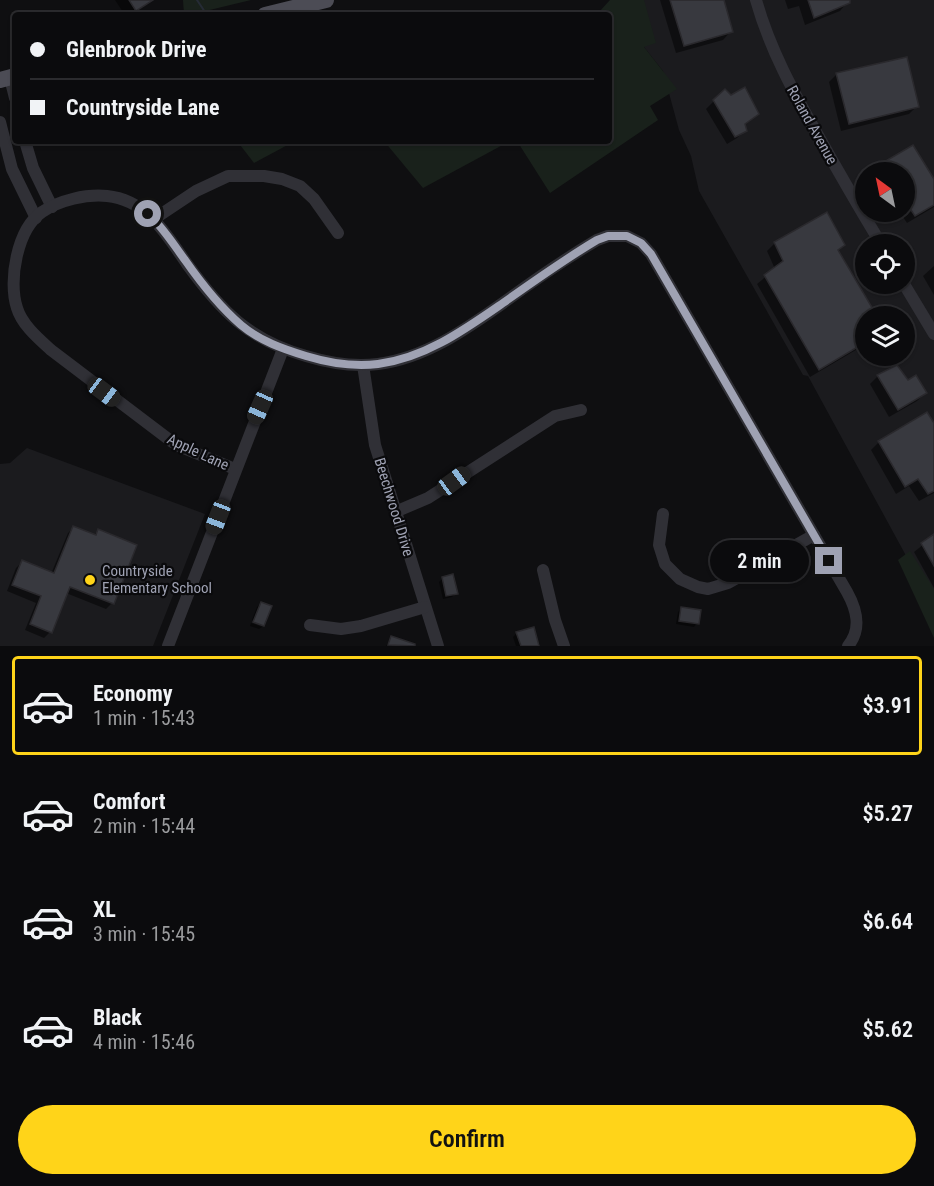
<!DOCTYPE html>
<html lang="en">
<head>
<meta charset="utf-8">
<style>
	body { margin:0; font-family:"Roboto Condensed",sans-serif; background:#19191b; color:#f1f3f6; height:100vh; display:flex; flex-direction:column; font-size:22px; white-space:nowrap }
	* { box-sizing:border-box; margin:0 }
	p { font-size:20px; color:#9a9b9d }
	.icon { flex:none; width:33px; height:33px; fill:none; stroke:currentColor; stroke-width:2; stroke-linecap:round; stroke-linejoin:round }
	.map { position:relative; height:646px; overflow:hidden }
	.drawer { display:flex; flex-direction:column; background:#0b0b0d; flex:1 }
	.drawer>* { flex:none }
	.guide { position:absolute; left:12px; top:12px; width:600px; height:132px; border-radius:6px; box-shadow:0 2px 4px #0004,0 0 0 2px #2b2b2e; display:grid; align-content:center; height:132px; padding:0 18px; background:#0b0b0d }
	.needle { width:39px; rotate:327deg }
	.fabs { position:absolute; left:855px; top:162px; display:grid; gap:12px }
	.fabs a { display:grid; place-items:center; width:60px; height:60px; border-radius:50%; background:#0b0b0d; box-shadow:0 2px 4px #0004,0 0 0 2px #2b2b2e; font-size:30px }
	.end { position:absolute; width:27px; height:27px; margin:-14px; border:8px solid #9fa2b3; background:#111; box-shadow:0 0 0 3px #111 }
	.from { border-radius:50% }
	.bubble { position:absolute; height:42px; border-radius:21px; background:#0b0b0d; box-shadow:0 2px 4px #0004,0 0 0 2px #2b2b2e; font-size:20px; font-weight:600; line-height:42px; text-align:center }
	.car { position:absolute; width:18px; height:36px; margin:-18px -9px; border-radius:8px; box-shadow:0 0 4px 2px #0007; background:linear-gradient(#222 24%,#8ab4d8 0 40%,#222 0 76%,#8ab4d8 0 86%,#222 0) }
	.guide b { display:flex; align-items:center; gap:21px; height:57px; font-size:22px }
	.guide b+b { border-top:2px solid #2b2b2e }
	.guide i { width:15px; height:15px; background:#f1f3f6 }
	ul { padding:10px 0 0; list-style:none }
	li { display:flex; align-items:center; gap:18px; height:99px; margin:0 12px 9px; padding:0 6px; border:3px solid transparent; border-radius:6px }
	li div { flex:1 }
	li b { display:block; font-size:22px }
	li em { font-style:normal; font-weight:600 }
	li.selected { border-color:#ffd419 }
	li>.icon { width:54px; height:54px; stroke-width:1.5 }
	.cta { display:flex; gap:12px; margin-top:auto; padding:12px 18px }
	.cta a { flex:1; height:69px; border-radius:36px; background:#ffd419; color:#111; font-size:24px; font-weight:600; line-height:69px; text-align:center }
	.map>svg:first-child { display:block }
	.built { fill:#1b1b1e; fill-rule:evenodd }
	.green { fill:#19211b }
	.shadow { fill:#0007 }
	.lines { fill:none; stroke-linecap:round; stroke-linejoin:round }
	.stream { stroke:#252b35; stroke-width:2 }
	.building { fill:#38393f; stroke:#2a292d; stroke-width:1.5 }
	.minor { stroke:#303036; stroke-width:12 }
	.major { stroke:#4c4c55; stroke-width:16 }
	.route { stroke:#9fa2b3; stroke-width:8 }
	.poi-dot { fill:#ffd419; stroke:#0a0a0c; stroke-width:2 }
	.labels { text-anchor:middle; stroke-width:4.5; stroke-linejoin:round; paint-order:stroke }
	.street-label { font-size:15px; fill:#9fa2b3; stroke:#0a0a0c }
	.poi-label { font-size:15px; fill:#9fa2b3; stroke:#0a0a0c; text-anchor:start }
</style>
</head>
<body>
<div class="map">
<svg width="934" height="646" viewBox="0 0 934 646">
	<rect width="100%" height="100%" fill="#0f0f11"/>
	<g class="built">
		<path d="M 644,0 L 934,0 L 934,607 L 808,376 L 803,375 L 699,191 L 691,156 L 679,130 L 663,71 L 644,47 ZM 866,172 L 904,172 L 904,212 L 866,212 ZM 866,244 L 904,244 L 904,284 L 866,284 ZM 866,316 L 904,316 L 904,356 L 866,356 Z"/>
		<path d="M 27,448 L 205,514 L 153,646 L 0,646 L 0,464 L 10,463 Z"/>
	</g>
	<g class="green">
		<path d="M 183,0 L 251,0 L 189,15 L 184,15 Z"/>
		<path d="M 610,0 L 644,0 L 656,43 L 644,47 L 677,89 L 650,106 L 658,120 L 550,193 L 517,141 L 609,141 L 609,15 L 584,15 L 600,11 Z"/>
		<path d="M 237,141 L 295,141 L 254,163 Z"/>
		<path d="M 384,141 L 510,141 L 423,188 Z"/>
		<path d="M 910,551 L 934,589 L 934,638 L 898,560 Z"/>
	</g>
	<g class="shadow">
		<path d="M 115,0 L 151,0 L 132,15 L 125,15 Z"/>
		<path d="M 660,0 L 722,0 L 731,31 L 723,40 L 676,53 Z"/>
		<path d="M 785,0 L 849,0 L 840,11 L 805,25 L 799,6 L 788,9 Z"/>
		<path d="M 458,10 L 459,15 L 447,15 L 449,13 Z"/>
		<path d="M 837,74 L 917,106 L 909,114 L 841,131 L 829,82 Z"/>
		<path d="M 724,91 L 757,114 L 744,125 L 745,130 L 737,138 L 727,144 L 706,109 Z"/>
		<path d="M 885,163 L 934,182 L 934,207 L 907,223 L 903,217 L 896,221 L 890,212 L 904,212 L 904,172 L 877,172 Z"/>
		<path d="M 775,243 L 837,251 L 875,316 L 866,316 L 866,344 L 810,377 L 757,284 L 775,269 L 767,251 Z"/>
		<path d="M 934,266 L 934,295 L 923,276 Z"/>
		<path d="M 878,376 L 907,382 L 925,393 L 917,401 L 889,417 L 870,384 Z"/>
		<path d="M 934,426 L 934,493 L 919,501 L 909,486 L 896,494 L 871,450 L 879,442 Z"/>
		<path d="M 74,527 L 94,535 L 98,531 L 112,603 L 106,609 L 66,593 L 50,632 L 44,638 L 25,630 L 36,603 L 7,591 L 16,568 L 22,562 L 51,574 L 68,533 Z"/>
		<path d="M 934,536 L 934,588 L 914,552 Z"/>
		<path d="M 443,578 L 456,593 L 452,597 L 443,599 L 439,582 Z"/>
		<path d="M 261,603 L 263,624 L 252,620 L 257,607 Z"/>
		<path d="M 682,608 L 697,623 L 694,627 L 676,624 L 678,612 Z"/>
		<path d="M 251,623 L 262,627 L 259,629 L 250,626 Z"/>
		<path d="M 517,633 L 538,646 L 516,646 L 513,637 Z"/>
		<path d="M 392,638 L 413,645 L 413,646 L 386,646 Z"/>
	</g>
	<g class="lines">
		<path class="stream" d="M 197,0 L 207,15"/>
	</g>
	<g class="building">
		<path d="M 129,0 L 153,0 L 136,11 Z"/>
		<path d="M 670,0 L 724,0 L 733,32 L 684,46 Z"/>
		<path d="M 808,0 L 850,0 L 850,3 L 814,18 Z"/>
		<path d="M 907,57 L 919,107 L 849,124 L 836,73 Z"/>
		<path d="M 745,87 L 759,114 L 745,124 L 747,131 L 735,137 L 713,100 L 725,89 L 731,95 Z"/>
		<path d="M 913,145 L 934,179 L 934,205 L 915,216 L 911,210 L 904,214 L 903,212 L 904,212 L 904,172 L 881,172 L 888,168 L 884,162 Z"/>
		<path d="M 827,212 L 845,245 L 838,250 L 877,316 L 866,316 L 866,342 L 819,370 L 764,275 L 783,261 L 774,242 Z"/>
		<path d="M 897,365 L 908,380 L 916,375 L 927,393 L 898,410 L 877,375 Z"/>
		<path d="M 927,412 L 934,423 L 934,491 L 928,494 L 918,479 L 905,487 L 878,441 Z"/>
		<path d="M 73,526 L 96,535 L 98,529 L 137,545 L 114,604 L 70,587 L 52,633 L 30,624 L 41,596 L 12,585 L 22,560 L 54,573 Z"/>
		<path d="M 934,534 L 934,566 L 921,543 Z"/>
		<path d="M 453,574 L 458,594 L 446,596 L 442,577 Z"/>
		<path d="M 261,602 L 272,606 L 264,626 L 253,622 Z"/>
		<path d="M 681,607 L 701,610 L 699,624 L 679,621 Z"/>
		<path d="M 534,627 L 539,646 L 521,646 L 516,632 Z"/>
		<path d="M 391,636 L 415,644 L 415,646 L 388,645 Z"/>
	</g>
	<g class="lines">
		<g class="minor">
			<path d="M 756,0 C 770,50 794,93 819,137 C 839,173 860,209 881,244"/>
			<path d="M 10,78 L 15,98"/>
			<path d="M 0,122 L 12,169 L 36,218"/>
			<path d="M 25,141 L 33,168 L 52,207"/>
			<path d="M 154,219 L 196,191 L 228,176 L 264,176 L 282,179 L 300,186 L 314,199 L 338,233"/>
			<path d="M 904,284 L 934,334"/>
			<path d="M 363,365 L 375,445 L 438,646"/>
			<path d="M 235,469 L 181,447 L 171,441 L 51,350 C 39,339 22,325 17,308 C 8,281 17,229 42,212 C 60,200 86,194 107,196 C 147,200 166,234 187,264 C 221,311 249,340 306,356 C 329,363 354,367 378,364 C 425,358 465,330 503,303 C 533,281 565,259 597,240 L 608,236 L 627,236 L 641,243 L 651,254 L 847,592 C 857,610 862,629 848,646"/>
			<path d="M 395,512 L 428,498 L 555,416 L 581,410"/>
			<path d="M 663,514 L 659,545 L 665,564 L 680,579 L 698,587 L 708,589 L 728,583 L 814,535"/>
			<path d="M 543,570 L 555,620 L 564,646"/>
			<path d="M 310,625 L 341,629 L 361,626 L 425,607"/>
			<path d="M 168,646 L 283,349"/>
		</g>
		<g class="major">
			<path d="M 265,15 L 326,0"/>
			<path d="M 0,80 L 15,76"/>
		</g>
	</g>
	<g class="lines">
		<path class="route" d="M 148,214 C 163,227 173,244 185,260 C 201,283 219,306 241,325 C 260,341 283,349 306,356 C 329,363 354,367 378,364 C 425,358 464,330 503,303 C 534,281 565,259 597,240 L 608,236 L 627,236 L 641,243 L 651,254 L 829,561"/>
	</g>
	<circle class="poi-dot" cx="90" cy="580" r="6"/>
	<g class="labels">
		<g class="street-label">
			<text transform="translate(812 125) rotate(61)" y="5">Roland Avenue</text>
			<text transform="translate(198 452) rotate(25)" y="5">Apple Lane</text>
			<text transform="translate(394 507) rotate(73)" y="5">Beechwood Drive</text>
		</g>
		<g class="poi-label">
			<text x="102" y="576">Countryside<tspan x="102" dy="17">Elementary School</tspan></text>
		</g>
	</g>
</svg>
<div class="fabs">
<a><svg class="needle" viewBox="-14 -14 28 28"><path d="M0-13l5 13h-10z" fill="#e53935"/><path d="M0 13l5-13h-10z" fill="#9a9b9d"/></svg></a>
<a><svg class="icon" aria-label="locate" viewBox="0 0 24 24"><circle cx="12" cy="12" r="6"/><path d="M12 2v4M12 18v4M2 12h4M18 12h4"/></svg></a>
<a><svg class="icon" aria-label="layers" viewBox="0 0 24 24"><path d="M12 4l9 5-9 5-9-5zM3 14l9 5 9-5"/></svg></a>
</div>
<i class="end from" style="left:148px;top:214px"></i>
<i class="end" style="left:829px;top:561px"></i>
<div class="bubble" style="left:710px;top:540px;width:99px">2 min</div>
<i class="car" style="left:104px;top:392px;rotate:127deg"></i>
<i class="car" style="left:260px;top:407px;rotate:204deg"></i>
<i class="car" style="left:454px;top:481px;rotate:54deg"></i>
<i class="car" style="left:218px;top:517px;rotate:201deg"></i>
<div class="guide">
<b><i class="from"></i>Glenbrook Drive</b>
<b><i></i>Countryside Lane</b>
</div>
</div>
<section class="drawer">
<ul>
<li class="selected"><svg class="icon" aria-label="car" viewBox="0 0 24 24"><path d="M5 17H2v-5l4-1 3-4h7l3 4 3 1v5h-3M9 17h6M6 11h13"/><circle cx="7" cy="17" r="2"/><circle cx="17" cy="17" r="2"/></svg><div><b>Economy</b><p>1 min · 15:43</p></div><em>$3.91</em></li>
<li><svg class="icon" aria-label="car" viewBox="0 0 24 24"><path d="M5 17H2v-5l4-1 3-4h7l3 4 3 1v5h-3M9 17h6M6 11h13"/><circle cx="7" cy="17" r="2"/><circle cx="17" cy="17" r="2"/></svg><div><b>Comfort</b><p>2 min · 15:44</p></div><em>$5.27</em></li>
<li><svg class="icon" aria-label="car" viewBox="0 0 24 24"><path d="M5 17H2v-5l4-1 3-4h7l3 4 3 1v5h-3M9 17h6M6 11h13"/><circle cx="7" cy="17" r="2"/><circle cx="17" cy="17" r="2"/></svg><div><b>XL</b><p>3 min · 15:45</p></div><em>$6.64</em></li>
<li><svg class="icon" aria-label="car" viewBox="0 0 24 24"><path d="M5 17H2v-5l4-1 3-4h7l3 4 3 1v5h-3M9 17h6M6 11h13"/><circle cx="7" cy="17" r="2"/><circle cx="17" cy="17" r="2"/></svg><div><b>Black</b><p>4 min · 15:46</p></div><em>$5.62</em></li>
</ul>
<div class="cta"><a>Confirm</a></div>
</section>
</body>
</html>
